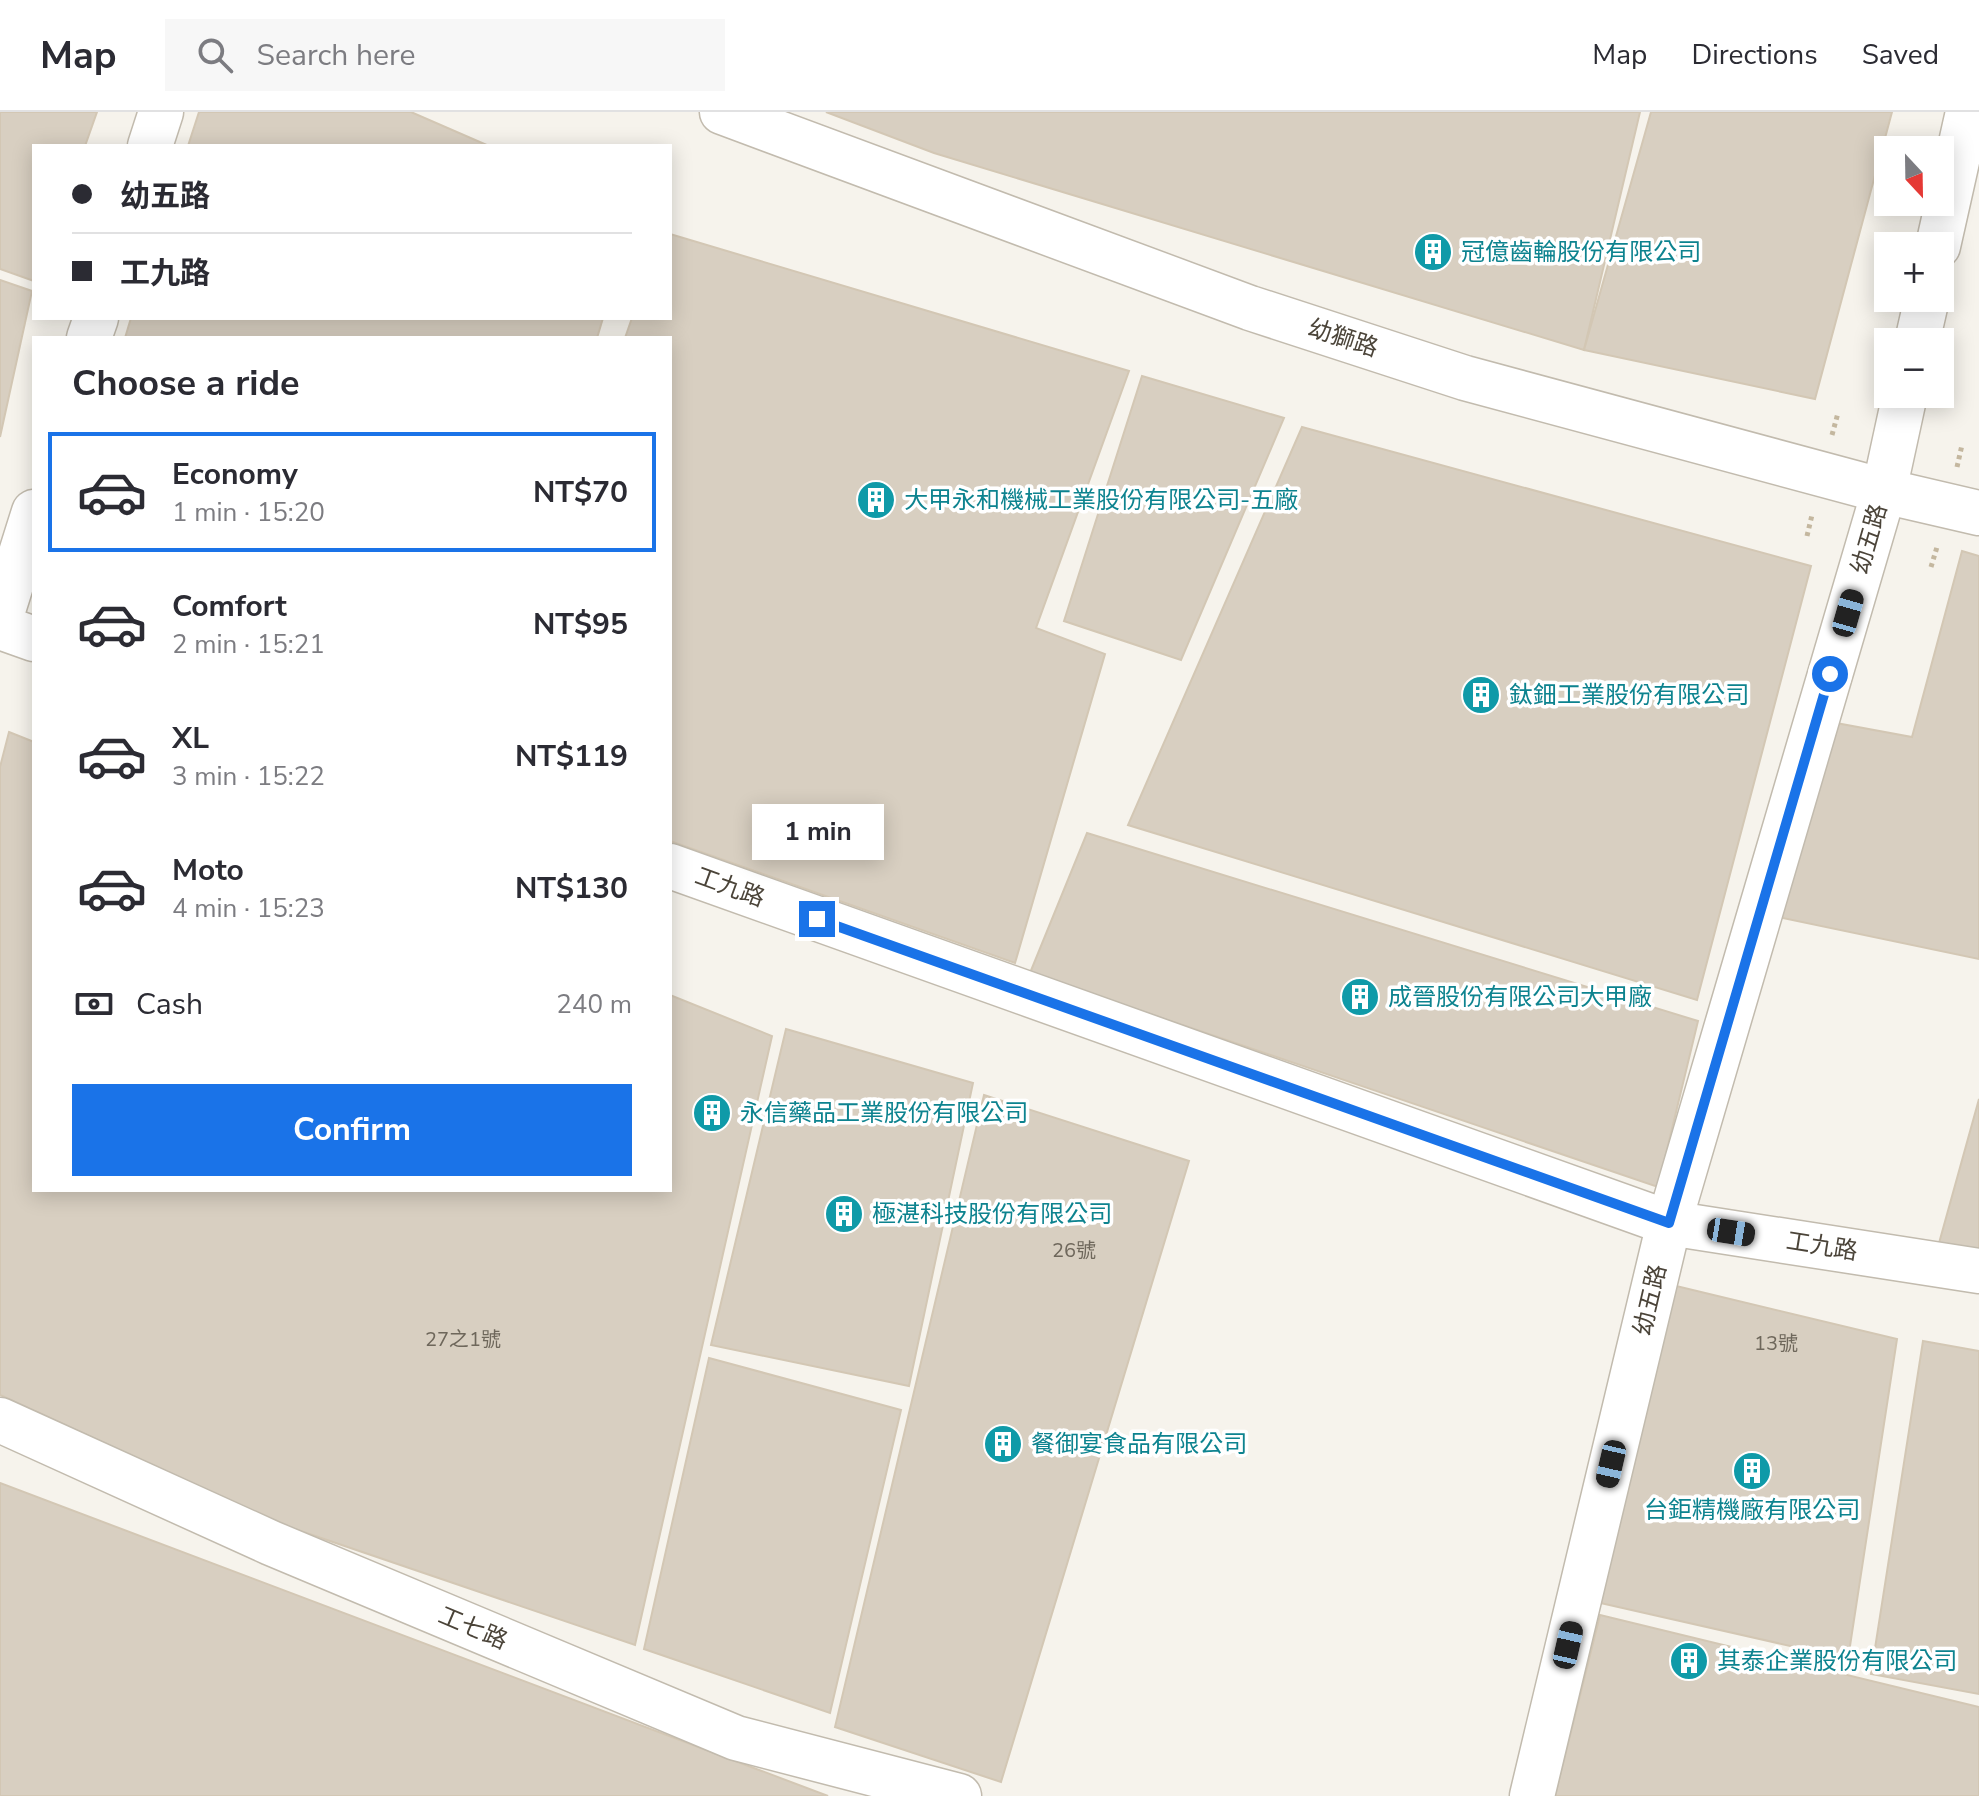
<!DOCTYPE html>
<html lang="en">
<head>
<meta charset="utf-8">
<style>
	body { margin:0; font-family:"Nunito Sans","Noto Sans TC",sans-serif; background:#f7f7f7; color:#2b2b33; height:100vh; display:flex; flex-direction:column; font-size:30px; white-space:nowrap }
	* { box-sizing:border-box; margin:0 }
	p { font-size:26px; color:#7c7c81 }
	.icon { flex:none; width:44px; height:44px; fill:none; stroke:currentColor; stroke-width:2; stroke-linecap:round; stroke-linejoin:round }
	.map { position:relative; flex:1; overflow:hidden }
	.drawer { position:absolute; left:32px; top:224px; width:640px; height:856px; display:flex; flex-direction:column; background:#fff; border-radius:0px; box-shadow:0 4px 20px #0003 }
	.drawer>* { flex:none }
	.banner { position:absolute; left:32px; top:32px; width:640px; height:176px; border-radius:0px; box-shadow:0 4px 20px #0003; display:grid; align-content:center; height:176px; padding:0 40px; background:#fff }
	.needle { width:52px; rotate:158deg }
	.buttons { position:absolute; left:1874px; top:24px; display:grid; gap:16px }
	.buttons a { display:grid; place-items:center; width:80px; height:80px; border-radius:0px; background:#fff; box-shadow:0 4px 20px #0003; font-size:40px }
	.end { position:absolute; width:36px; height:36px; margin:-18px; border:10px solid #1a73e8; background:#fff; box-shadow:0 0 0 4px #fff }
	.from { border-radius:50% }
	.bubble { position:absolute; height:56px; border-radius:0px; background:#fff; box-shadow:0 4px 20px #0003; font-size:26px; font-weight:700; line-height:56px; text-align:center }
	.car { position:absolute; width:24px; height:48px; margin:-24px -12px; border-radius:10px; box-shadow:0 0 6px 2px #0007; background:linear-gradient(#222 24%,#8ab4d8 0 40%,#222 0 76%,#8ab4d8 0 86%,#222 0) }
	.banner b { display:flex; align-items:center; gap:28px; height:76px; font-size:30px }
	.banner b+b { border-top:2px solid #e1e1e2 }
	.banner i { width:20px; height:20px; background:#2b2b33 }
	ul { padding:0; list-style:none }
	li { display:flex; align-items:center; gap:24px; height:120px; margin:0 16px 12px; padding:0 24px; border:4px solid transparent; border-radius:0px }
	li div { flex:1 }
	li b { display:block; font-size:30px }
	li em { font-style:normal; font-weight:700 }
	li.active { border-color:#1a73e8 }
	li>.icon { width:72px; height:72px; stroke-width:1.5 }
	h2 { padding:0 40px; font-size:36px; line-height:96px }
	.pay { display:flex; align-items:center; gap:20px; height:88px; padding:0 40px; font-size:30px }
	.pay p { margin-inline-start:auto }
	.primary-button { display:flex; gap:16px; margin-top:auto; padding:16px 40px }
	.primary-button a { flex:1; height:92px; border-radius:0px; background:#1a73e8; color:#fff; font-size:32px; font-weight:700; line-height:92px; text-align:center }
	header { display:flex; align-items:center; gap:48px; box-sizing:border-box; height:112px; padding:0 40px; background:#fff; border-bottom:2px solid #e1e1e2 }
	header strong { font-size:38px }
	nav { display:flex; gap:44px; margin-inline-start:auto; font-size:28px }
	.search { width:560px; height:72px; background:#f7f7f7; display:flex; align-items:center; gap:20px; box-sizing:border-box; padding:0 28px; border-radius:0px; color:#7c7c81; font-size:30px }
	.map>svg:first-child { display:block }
	.building { fill:#d8cfc1; stroke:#d3c7b4; stroke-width:2 }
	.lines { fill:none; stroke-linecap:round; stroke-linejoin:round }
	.minor-casing { stroke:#c2bbae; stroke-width:47 }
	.path { stroke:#c4b79f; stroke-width:5; stroke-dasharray:4 4; stroke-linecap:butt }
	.minor { stroke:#fff; stroke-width:44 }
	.route { stroke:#1a73e8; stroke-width:10 }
	.labels { text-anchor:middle; stroke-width:7; stroke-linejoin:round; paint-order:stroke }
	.number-label { font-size:20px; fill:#6e675b }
	.culture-label { font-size:24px; fill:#0d838f; stroke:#fff; text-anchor:start }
	.street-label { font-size:24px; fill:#4b4439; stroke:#fff }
</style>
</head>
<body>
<header>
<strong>Map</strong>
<div class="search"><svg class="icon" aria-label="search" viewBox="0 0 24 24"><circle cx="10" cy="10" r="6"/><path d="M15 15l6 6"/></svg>Search here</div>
<nav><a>Map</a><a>Directions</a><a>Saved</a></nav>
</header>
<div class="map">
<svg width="1979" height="1684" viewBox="0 0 1979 1684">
	<rect width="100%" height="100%" fill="#f6f3ec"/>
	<g class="building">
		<path d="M 0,0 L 97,0 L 85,34 L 34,34 L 34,169 L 0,157 Z"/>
		<path d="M 199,0 L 411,0 L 489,34 L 188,34 Z"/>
		<path d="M 826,0 L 1640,0 L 1584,238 L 934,41 Z"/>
		<path d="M 1651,0 L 1892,0 L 1815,287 L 1584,238 Z"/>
		<path d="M 670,122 L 1129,259 L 1036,516 L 1105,542 L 1015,851 L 670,729 L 670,226 L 625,226 L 632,206 L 670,206 Z"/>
		<path d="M 0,168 L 32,179 L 0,325 Z"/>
		<path d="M 131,206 L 603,206 L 597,226 L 125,226 Z"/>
		<path d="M 1142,264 L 1284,306 L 1181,548 L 1064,509 Z"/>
		<path d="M 1302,315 L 1811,454 L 1697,888 L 1128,713 Z"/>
		<path d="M 1962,439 L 1979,444 L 1979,847 L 1768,803 L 1825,609 L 1912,625 Z"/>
		<path d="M 9,620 L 34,630 L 34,1078 L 670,1078 L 670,883 L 772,924 L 635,1533 L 283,1413 L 0,1283 L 0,655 Z"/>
		<path d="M 1087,721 L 1698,909 L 1658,1075 L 1030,861 Z"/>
		<path d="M 786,917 L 973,971 L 909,1274 L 711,1233 Z"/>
		<path d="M 984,983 L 1189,1049 L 1001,1670 L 835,1615 Z"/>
		<path d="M 1979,987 L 1979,1148 L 1936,1142 Z"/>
		<path d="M 1672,1173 L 1897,1227 L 1848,1547 L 1596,1490 Z"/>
		<path d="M 1923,1229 L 1979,1239 L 1979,1582 L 1871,1562 Z"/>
		<path d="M 709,1246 L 901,1298 L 830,1601 L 644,1537 Z"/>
		<path d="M 0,1371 L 828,1684 L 0,1684 Z"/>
		<path d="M 1600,1503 L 1979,1595 L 1979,1684 L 1555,1684 Z"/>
	</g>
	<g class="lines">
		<g class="minor-casing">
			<g id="minor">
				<path d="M 722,0 L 1250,196 L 1465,266 L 1884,379 L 1979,401"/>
				<path d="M 150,34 L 161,0"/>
				<path d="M 1938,134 L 1968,0"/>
				<path d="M 89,226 L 96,206"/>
				<path d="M 1917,230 L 1927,186"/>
				<path d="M 0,508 L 34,400"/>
				<path d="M 0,515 L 34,527"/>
				<path d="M 670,754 L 1669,1111 L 1979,1159"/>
				<path d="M 0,1308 L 271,1431 L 736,1626 L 959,1684"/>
				<path d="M 1532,1684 L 1669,1111 L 1884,379 L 1905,282"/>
			</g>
		</g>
		<g class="path">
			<path d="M 1832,323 L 1838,301"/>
			<path d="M 1957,355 L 1962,333"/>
			<path d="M 1807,424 L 1812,403"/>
			<path d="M 1931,455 L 1937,435"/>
		</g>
		<use href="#minor" class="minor"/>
	</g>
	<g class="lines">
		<path class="route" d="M 817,807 L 1669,1111 L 1830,562"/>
	</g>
	<defs>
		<g id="building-disc" transform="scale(2)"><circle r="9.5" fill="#0f9aa8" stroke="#fff"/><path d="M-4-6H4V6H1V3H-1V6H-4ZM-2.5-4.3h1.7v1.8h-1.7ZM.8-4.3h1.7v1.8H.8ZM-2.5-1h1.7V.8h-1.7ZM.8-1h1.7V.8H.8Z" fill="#fff"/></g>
	</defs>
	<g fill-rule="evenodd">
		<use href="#building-disc" x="1433" y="140"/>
		<use href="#building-disc" x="876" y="388"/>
		<use href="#building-disc" x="1481" y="583"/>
		<use href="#building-disc" x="1360" y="885"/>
		<use href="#building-disc" x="712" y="1001"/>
		<use href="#building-disc" x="844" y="1102"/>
		<use href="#building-disc" x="1003" y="1332"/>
		<use href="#building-disc" x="1752" y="1359"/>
		<use href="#building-disc" x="1689" y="1549"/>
	</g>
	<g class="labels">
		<g class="number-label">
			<text x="1074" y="1145">26號</text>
			<text x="463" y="1234">27之1號</text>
			<text x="1776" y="1238">13號</text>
		</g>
		<g class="culture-label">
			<text x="1461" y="148">冠億齒輪股份有限公司</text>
			<text x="904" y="396">大甲永和機械工業股份有限公司-五廠</text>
			<text x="1509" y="591">鈦鈿工業股份有限公司</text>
			<text x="1388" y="893">成晉股份有限公司大甲廠</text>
			<text x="740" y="1009">永信藥品工業股份有限公司</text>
			<text x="872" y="1110">極湛科技股份有限公司</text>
			<text x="1031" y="1340">餐御宴食品有限公司</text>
			<text x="1752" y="1406" text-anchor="middle">台鉅精機廠有限公司</text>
			<text x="1717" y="1557">其泰企業股份有限公司</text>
		</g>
		<g class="street-label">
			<text transform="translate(1343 226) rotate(18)" y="8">幼獅路</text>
			<text transform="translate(1869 427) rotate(-74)" y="8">幼五路</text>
			<text transform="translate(730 775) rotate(20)" y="8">工九路</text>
			<text transform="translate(1822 1134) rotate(9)" y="8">工九路</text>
			<text transform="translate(1650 1188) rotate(-77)" y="8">幼五路</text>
			<text transform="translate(473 1516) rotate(23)" y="8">工七路</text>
		</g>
	</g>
</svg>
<div class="buttons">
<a><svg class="needle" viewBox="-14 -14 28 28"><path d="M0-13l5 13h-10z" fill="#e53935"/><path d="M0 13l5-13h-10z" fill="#7c7c81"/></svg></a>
<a>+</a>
<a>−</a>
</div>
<i class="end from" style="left:1830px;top:562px"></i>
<i class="end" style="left:817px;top:807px"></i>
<div class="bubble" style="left:752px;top:692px;width:132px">1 min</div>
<i class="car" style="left:1848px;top:501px;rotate:16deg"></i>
<i class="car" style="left:1731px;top:1120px;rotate:99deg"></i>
<i class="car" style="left:1611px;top:1352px;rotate:193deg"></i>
<i class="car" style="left:1568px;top:1533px;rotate:13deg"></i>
<div class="banner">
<b><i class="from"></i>幼五路</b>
<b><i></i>工九路</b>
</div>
<section class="drawer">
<h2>Choose a ride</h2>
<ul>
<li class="active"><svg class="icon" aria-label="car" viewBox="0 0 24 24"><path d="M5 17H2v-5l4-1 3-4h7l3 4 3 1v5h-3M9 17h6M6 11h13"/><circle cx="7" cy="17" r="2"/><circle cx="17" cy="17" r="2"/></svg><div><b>Economy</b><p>1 min · 15:20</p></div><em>NT$70</em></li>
<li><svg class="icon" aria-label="car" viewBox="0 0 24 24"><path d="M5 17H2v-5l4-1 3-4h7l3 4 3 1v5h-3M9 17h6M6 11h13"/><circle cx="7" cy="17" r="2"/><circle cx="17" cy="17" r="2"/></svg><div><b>Comfort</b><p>2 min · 15:21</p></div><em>NT$95</em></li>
<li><svg class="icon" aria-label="car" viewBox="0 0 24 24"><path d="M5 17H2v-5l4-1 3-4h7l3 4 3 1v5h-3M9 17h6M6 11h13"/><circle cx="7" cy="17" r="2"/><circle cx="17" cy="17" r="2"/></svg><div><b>XL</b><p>3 min · 15:22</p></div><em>NT$119</em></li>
<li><svg class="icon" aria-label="car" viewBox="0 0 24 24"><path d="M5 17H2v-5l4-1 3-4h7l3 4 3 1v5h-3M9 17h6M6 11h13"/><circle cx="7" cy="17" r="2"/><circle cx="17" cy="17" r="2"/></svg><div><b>Moto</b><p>4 min · 15:23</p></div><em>NT$130</em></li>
</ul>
<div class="pay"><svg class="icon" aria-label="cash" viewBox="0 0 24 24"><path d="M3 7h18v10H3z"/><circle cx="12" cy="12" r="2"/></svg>Cash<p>240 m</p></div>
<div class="primary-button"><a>Confirm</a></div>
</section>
</div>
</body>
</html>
